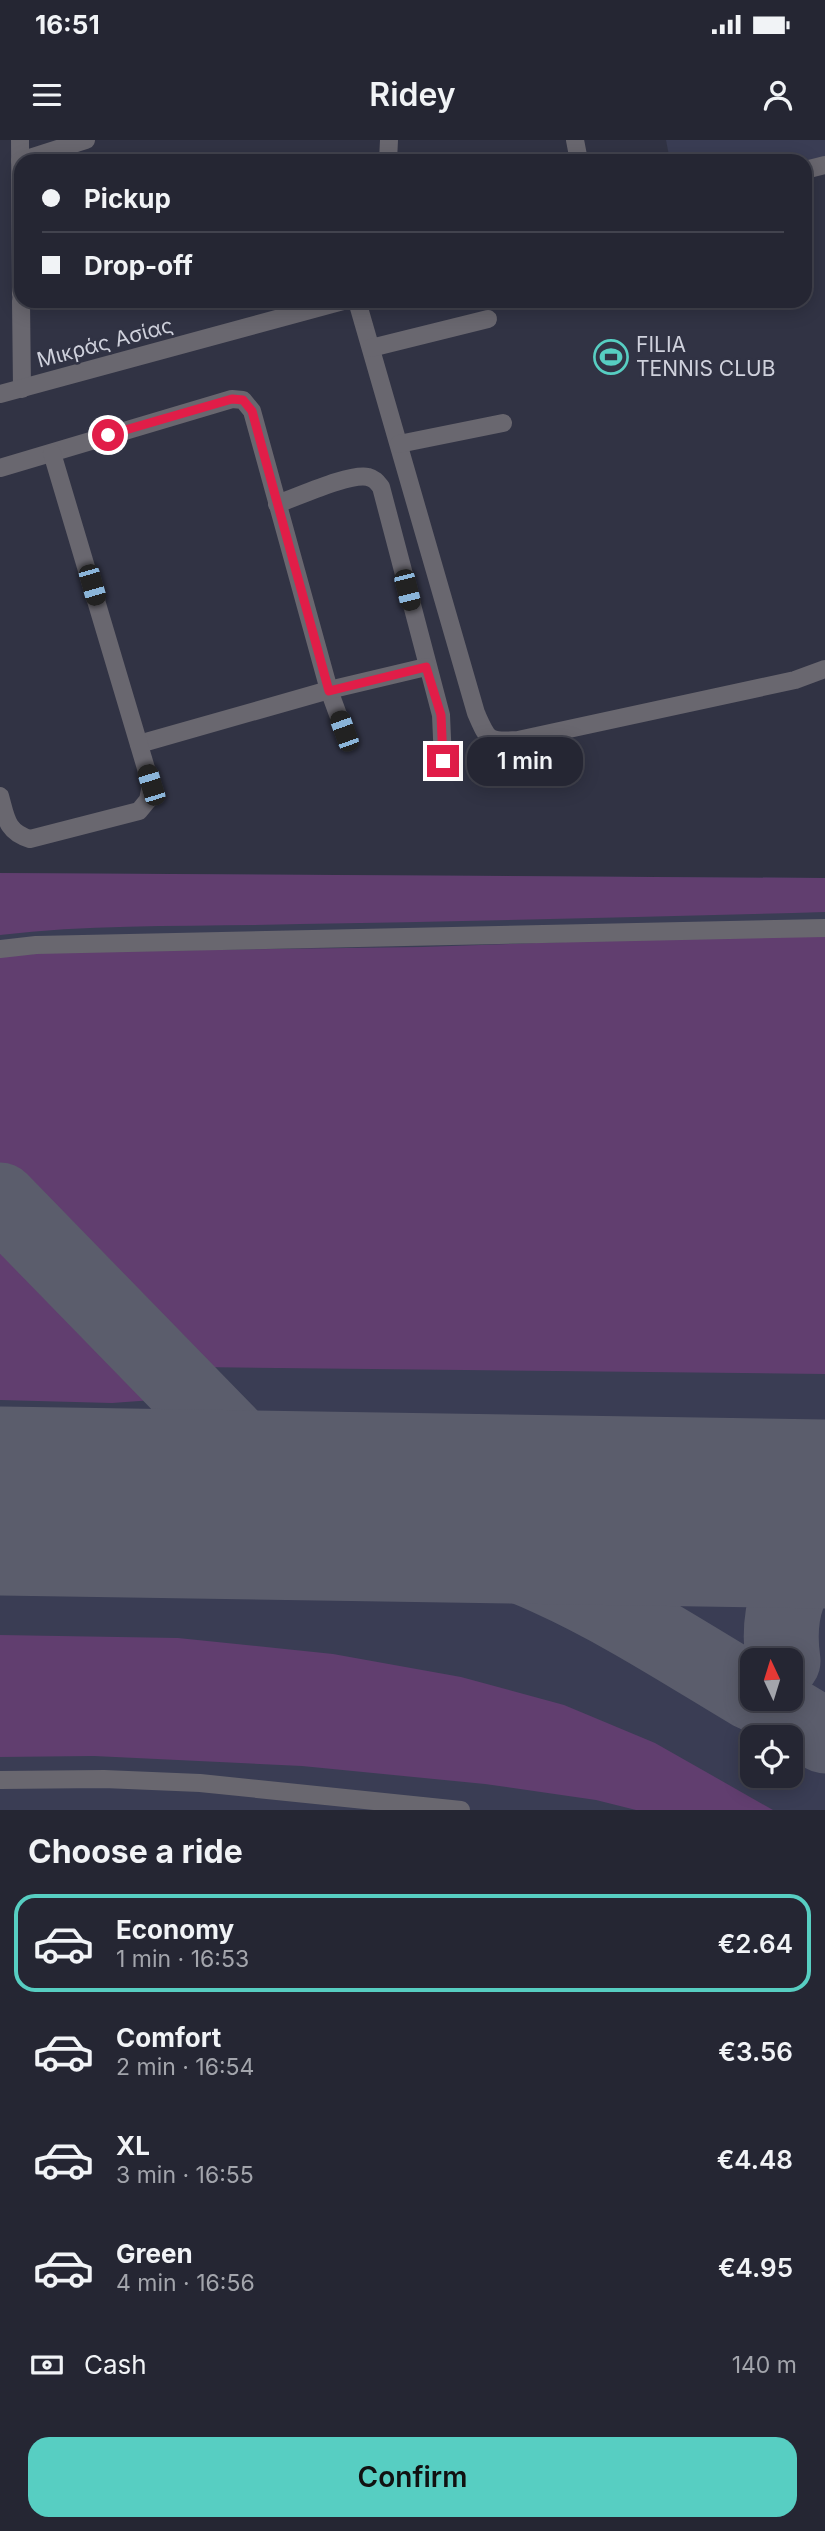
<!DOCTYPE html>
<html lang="en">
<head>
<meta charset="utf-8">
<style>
	body { margin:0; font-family:Inter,sans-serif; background:#31323f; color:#f1f3f6; height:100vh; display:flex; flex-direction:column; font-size:26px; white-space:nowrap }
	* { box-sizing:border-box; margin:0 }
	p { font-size:23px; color:#a3a5ac }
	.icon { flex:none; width:38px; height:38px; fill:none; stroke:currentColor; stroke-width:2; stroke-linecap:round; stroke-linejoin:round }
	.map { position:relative; height:1670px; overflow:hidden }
	.side { display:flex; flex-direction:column; background:#252633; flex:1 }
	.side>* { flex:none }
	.top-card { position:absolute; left:14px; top:14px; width:798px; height:154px; border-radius:21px; box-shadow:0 4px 18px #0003,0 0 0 2px #42434e; display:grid; align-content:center; height:154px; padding:0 28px; background:#252633 }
	.needle { width:46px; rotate:356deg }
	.buttons { position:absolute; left:740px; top:1508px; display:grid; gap:14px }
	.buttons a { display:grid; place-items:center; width:63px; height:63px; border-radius:14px; background:#252633; box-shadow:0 4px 18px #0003,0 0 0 2px #42434e; font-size:35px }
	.end { position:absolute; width:32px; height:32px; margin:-16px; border:9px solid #e11d48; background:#fff; box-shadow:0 0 0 4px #fff }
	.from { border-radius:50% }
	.bubble { position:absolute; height:49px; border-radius:21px; background:#252633; box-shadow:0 4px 18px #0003,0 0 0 2px #42434e; font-size:23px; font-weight:600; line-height:49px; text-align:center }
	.car { position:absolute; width:21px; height:42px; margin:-21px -10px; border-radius:9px; box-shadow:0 0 5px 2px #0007; background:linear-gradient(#222 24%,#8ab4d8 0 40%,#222 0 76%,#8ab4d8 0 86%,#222 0) }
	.top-card b { display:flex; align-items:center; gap:24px; height:66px; font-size:26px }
	.top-card b+b { border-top:2px solid #42434e }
	.top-card i { width:18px; height:18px; background:#f1f3f6 }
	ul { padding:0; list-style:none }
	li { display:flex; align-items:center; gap:21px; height:98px; margin:0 14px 10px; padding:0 14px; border:4px solid transparent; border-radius:21px }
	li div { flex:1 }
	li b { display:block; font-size:26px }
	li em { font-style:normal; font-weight:600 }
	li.active { border-color:#57cec2 }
	li>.icon { width:63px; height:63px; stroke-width:1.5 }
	h2 { padding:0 28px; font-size:32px; line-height:84px }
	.pay { display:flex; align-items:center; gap:18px; height:77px; padding:0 28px; font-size:26px }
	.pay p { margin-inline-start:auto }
	.primary-button { display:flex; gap:14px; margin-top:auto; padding:14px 28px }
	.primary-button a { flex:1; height:80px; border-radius:21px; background:#57cec2; color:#111; font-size:28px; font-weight:600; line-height:80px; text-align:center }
	.status { display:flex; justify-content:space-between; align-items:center; height:49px; padding:0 35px; background:#252633; direction:ltr }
	.status svg { height:19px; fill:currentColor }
	header { display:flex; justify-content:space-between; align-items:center; height:91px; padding:0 28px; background:#252633; font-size:32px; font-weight:600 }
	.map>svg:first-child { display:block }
	.built { fill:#3a3d54; fill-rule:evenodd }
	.green { fill:#613e6f }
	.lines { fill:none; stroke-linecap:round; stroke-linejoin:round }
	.taxiway { stroke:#5b5d6c; stroke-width:75 }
	.runway { stroke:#5b5d6c; stroke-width:189 }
	.minor { stroke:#69676f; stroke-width:18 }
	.route { stroke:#e11d48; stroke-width:9 }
	.labels { text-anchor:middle; stroke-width:5; stroke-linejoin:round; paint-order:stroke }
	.street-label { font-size:21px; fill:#cfd1dc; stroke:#313344 }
	.poi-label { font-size:21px; fill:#cfd1dc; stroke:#313344; text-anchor:start }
</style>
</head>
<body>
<div class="status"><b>16:51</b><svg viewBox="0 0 49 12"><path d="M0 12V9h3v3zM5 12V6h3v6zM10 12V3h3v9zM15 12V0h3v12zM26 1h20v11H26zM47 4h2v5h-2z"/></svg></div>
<header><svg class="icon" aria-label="menu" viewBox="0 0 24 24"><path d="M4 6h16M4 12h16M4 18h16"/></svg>Ridey<svg class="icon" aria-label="person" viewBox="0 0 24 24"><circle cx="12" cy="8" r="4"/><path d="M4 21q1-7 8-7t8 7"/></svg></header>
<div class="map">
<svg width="825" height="1670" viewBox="0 0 825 1670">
	<rect width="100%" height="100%" fill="#313344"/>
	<g class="built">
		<path d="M 666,0 L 825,0 L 825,18 L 805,21 L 670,21 Z"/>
		<path d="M 0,733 L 825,738 L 825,1670 L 0,1670 ZM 752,1521 L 791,1521 L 791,1559 L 752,1559 ZM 752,1598 L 791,1598 L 791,1636 L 752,1636 Z"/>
	</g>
	<g class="green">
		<path d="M 0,733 L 825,738 L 825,772 C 650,777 476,781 301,784 C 200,787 100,783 0,795 Z"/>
		<path d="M 825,793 L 825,1234 L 198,1227 L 0,1030 L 0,817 L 55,812 L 422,807 Z"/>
		<path d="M 0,1098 L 153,1260 L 112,1263 L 0,1260 Z"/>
		<path d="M 0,1495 L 178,1498 L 333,1514 L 461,1537 L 564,1565 L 655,1603 L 773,1670 L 636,1670 L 596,1660 L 485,1644 L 302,1626 L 94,1616 L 0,1617 Z"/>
	</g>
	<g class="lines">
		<g class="taxiway">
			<path d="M 0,1060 L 298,1366"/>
			<path d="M 206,1364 C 236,1366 266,1367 296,1371 C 377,1380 474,1404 548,1438 C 619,1470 685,1513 752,1553"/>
			<path d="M 783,1521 C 776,1471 789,1437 825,1402"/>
			<path d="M 763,1559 L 825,1596"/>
		</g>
		<path class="runway" d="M 0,1361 L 825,1374"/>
		<g class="minor">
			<path d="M 20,0 L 21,155"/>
			<path d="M 575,0 L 579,21"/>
			<path d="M 20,21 L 86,0"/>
			<path d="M 388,21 L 389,0"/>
			<path d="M 805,30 L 825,25"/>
			<path d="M 21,161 L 22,249"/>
			<path d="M 357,161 L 476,573 C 488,600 487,602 518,600 L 795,540 L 825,529"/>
			<path d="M 371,208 L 488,179"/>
			<path d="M 0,254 L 343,161"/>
			<path d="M 399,304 L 503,283"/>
			<path d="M 0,328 L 232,259 L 243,260 L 252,271 L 329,550 L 344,591"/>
			<path d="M 277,364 C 298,357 349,333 368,337 C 375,339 377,342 381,347 L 441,575 L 443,621"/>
			<path d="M 139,604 L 329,550 L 426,527"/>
			<path d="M 0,656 C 6,677 6,692 30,699 L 139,671 L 148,660 L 151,645 L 52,313"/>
			<path d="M 0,809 L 36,805 L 825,788"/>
			<path d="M 0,1640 L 104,1639 L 200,1643 L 461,1670"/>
		</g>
	</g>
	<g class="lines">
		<path class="route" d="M 108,295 L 232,259 L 243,260 L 252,271 L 329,551 L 426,527 L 441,575 L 443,621"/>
	</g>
	<defs>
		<g id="stadium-ring" transform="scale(1.75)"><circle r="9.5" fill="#313344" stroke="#57cec2" stroke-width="1.5"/><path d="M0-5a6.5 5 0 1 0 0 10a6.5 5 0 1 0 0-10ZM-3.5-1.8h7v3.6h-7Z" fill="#57cec2"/></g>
	</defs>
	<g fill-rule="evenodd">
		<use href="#stadium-ring" x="611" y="217"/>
	</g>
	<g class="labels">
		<g class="street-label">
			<text transform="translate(105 203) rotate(-15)" y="7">Μικράς Ασίας</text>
		</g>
		<g class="poi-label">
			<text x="636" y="212">FILIA<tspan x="636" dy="24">TENNIS CLUB</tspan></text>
		</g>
	</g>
</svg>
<div class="buttons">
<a><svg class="needle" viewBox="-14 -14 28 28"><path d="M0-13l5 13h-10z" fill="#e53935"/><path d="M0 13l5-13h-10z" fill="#a3a5ac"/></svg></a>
<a><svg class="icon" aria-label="locate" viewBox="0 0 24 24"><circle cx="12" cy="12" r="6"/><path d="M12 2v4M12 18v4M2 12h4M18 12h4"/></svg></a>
</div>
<i class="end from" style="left:108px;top:295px"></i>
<i class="end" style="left:443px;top:621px"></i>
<div class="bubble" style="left:467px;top:597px;width:116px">1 min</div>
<i class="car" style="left:92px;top:445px;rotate:164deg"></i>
<i class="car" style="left:407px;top:450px;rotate:166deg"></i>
<i class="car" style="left:344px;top:591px;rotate:340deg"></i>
<i class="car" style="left:151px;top:645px;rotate:343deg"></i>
<div class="top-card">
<b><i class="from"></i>Pickup</b>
<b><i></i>Drop-off</b>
</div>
</div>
<section class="side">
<h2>Choose a ride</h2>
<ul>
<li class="active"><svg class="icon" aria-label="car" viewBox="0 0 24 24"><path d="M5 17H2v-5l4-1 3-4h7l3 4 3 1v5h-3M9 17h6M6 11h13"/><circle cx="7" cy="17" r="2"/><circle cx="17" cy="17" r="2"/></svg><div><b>Economy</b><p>1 min · 16:53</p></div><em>€2.64</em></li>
<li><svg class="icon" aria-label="car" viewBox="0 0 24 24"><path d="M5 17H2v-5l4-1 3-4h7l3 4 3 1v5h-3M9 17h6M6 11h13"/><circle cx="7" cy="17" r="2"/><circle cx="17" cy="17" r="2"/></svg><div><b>Comfort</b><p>2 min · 16:54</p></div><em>€3.56</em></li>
<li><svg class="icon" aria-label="car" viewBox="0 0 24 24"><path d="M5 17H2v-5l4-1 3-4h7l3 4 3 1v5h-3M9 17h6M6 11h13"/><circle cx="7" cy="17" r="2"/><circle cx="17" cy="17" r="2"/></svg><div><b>XL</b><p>3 min · 16:55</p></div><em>€4.48</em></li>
<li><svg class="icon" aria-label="car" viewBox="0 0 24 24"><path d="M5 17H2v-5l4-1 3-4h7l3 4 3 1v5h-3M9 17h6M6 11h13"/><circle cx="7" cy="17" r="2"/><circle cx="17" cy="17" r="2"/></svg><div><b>Green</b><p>4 min · 16:56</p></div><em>€4.95</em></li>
</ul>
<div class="pay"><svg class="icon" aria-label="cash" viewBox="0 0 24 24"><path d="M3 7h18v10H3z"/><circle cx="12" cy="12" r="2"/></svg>Cash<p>140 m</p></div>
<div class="primary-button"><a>Confirm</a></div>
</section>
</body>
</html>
